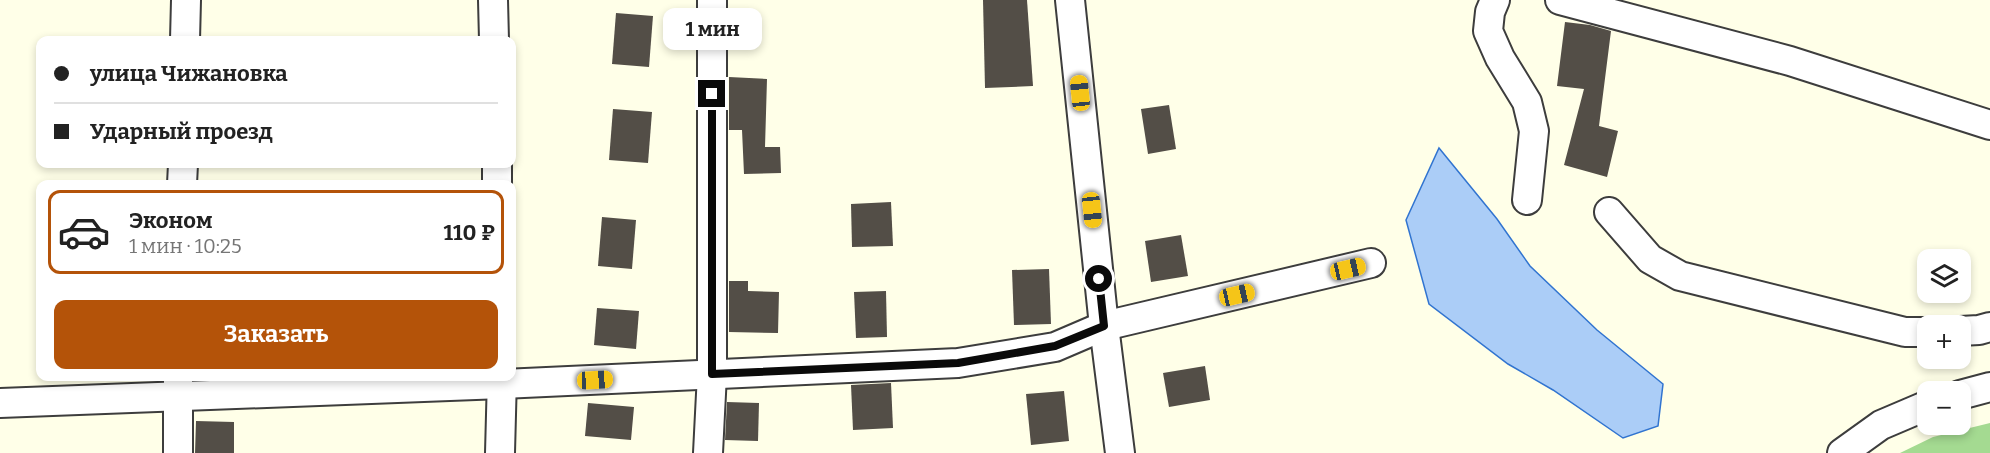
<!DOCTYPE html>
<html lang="ru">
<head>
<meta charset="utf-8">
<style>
	body { margin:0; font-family:Bitter,serif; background:#f6f6f6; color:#222; height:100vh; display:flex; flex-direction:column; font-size:22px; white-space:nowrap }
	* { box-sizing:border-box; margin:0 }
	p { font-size:20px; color:#767676 }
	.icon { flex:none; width:33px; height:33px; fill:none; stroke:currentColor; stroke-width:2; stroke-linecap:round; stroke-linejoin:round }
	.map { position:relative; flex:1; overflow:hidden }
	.sheet { position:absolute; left:36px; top:180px; width:480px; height:201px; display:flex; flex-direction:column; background:#fff; border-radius:12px; box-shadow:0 3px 9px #0003 }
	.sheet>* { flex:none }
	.guide { position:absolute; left:36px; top:36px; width:480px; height:132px; border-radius:12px; box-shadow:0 3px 9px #0003; display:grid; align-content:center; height:132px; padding:0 18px; background:#fff }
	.controls { position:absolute; left:1917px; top:249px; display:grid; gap:12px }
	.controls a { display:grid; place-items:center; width:54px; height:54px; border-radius:12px; background:#fff; box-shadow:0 3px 9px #0003; font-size:30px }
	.end { position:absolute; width:27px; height:27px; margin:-14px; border:8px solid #0a0a0a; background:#fff; box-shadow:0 0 0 3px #fff }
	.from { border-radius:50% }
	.bubble { position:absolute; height:42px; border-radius:12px; background:#fff; box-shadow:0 3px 9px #0003; font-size:20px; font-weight:700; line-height:42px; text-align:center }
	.car { position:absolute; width:18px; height:36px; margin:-18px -9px; border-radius:8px; box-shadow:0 0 4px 2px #0007; background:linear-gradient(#f5c518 24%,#345 0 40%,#f5c518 0 76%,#345 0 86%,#f5c518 0) }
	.guide b { display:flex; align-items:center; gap:21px; height:57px; font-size:22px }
	.guide b+b { border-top:2px solid #e0e0e0 }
	.guide i { width:15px; height:15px; background:#222 }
	ul { padding:10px 0 0; list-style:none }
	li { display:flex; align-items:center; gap:18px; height:84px; margin:0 12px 9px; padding:0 6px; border:3px solid #e0e0e0; border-radius:12px }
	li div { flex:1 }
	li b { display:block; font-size:22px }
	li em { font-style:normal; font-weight:700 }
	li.selected { border-color:#b45309 }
	li>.icon { width:54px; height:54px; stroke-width:1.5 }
	.primary-button { display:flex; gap:12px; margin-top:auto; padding:12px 18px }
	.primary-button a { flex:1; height:69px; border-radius:12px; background:#b45309; color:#fff; font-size:24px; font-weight:700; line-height:69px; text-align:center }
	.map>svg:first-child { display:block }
	.forest { fill:#a4da91 }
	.water { fill:#abcdf7; stroke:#3174d0; stroke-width:1.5 }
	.building { fill:#534e47 }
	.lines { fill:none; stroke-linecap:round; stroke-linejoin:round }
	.minor-casing { stroke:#3d3d3d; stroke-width:32 }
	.minor { stroke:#fff; stroke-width:28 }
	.route { stroke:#0a0a0a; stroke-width:8 }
</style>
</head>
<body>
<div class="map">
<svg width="1990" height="453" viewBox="0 0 1990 453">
	<rect width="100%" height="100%" fill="#ffffe8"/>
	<path class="forest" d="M 1990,423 L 1990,453 L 1900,453 L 1933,437 Z"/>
	<path class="water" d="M 1439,148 L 1497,219 L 1530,266 L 1597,330 L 1663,384 L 1658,426 L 1623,438 L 1553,390 L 1508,364 L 1429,304 L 1406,220 Z"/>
	<g class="building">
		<path d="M 983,0 L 1027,0 L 1033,86 L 985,88 Z"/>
		<path d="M 616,13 L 653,16 L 649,67 L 612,64 Z"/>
		<path d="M 1565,22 L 1590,25 L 1611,31 L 1599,126 L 1618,131 L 1607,177 L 1564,165 L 1584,89 L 1557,86 Z"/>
		<path d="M 729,77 L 767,79 L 765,147 L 780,147 L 781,173 L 744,174 L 742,130 L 729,130 Z"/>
		<path d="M 1169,105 L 1176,149 L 1148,154 L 1141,109 Z"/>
		<path d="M 613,109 L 652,112 L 648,163 L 609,160 Z"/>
		<path d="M 891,202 L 893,246 L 852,247 L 851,204 Z"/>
		<path d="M 602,217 L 636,220 L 632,269 L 598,266 Z"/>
		<path d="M 1181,235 L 1188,276 L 1151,282 L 1145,241 Z"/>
		<path d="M 1049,269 L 1051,324 L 1014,325 L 1012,270 Z"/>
		<path d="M 729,281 L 748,281 L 748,291 L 779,292 L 778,333 L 729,332 Z"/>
		<path d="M 886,291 L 887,337 L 856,338 L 854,292 Z"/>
		<path d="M 597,308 L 639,311 L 636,349 L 594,345 Z"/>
		<path d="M 1205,366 L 1210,400 L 1169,407 L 1163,373 Z"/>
		<path d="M 891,383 L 893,428 L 853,430 L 851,385 Z"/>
		<path d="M 1064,391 L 1069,441 L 1031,445 L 1026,394 Z"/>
		<path d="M 727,402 L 759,403 L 758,441 L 725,440 Z"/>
		<path d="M 588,403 L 634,407 L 631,440 L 585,436 Z"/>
		<path d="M 196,421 L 234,422 L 234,453 L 195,453 Z"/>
	</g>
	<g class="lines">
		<g class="minor-casing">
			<g id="minor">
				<path d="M 493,0 L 494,40"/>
				<path d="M 1070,0 L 1104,326 L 1120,453"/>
				<path d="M 1495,0 L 1490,12 L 1488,31 L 1500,58 L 1527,102 L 1534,131 L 1527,200"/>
				<path d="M 1560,0 L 1790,61 L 1990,125"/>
				<path d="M 185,40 L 186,0"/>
				<path d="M 497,164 L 497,184"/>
				<path d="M 182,184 L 183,164"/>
				<path d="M 1609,212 L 1650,259 L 1680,276 L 1905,332 L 1928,332"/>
				<path d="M 1960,331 L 1979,330 L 1990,327"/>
				<path d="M 178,379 L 178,453"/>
				<path d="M 1960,395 L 1990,387"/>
				<path d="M 0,403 L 502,384 L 958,363 L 1055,347 L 1104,326 L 1371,263"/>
				<path d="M 500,453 L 502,376"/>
				<path d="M 708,453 L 712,374 L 712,0"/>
				<path d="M 1842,453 L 1881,425 L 1928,405"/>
			</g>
		</g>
		<use href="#minor" class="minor"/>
	</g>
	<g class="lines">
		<path class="route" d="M 712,94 L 712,374 L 958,363 L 1055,346 L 1104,326 L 1099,279"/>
	</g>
</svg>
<div class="controls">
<a><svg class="icon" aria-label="layers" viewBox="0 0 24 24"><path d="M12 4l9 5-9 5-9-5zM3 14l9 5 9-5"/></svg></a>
<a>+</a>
<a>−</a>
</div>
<i class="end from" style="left:1099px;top:279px"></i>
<i class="end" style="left:712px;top:94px"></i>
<div class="bubble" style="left:663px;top:8px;width:99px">1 мин</div>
<i class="car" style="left:1080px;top:93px;rotate:354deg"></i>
<i class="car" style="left:1092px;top:210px;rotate:174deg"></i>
<i class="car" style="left:1348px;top:269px;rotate:77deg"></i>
<i class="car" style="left:1237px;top:295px;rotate:77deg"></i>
<i class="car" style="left:595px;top:380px;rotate:87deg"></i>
<div class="guide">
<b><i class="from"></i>улица Чижановка</b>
<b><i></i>Ударный проезд</b>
</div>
<section class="sheet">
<ul>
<li class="selected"><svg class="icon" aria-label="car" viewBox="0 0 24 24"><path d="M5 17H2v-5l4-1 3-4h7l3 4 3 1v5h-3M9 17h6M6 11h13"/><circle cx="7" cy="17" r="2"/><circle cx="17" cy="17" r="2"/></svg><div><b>Эконом</b><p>1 мин · 10:25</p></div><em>110 ₽</em></li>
</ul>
<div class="primary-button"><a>Заказать</a></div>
</section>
</div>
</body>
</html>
